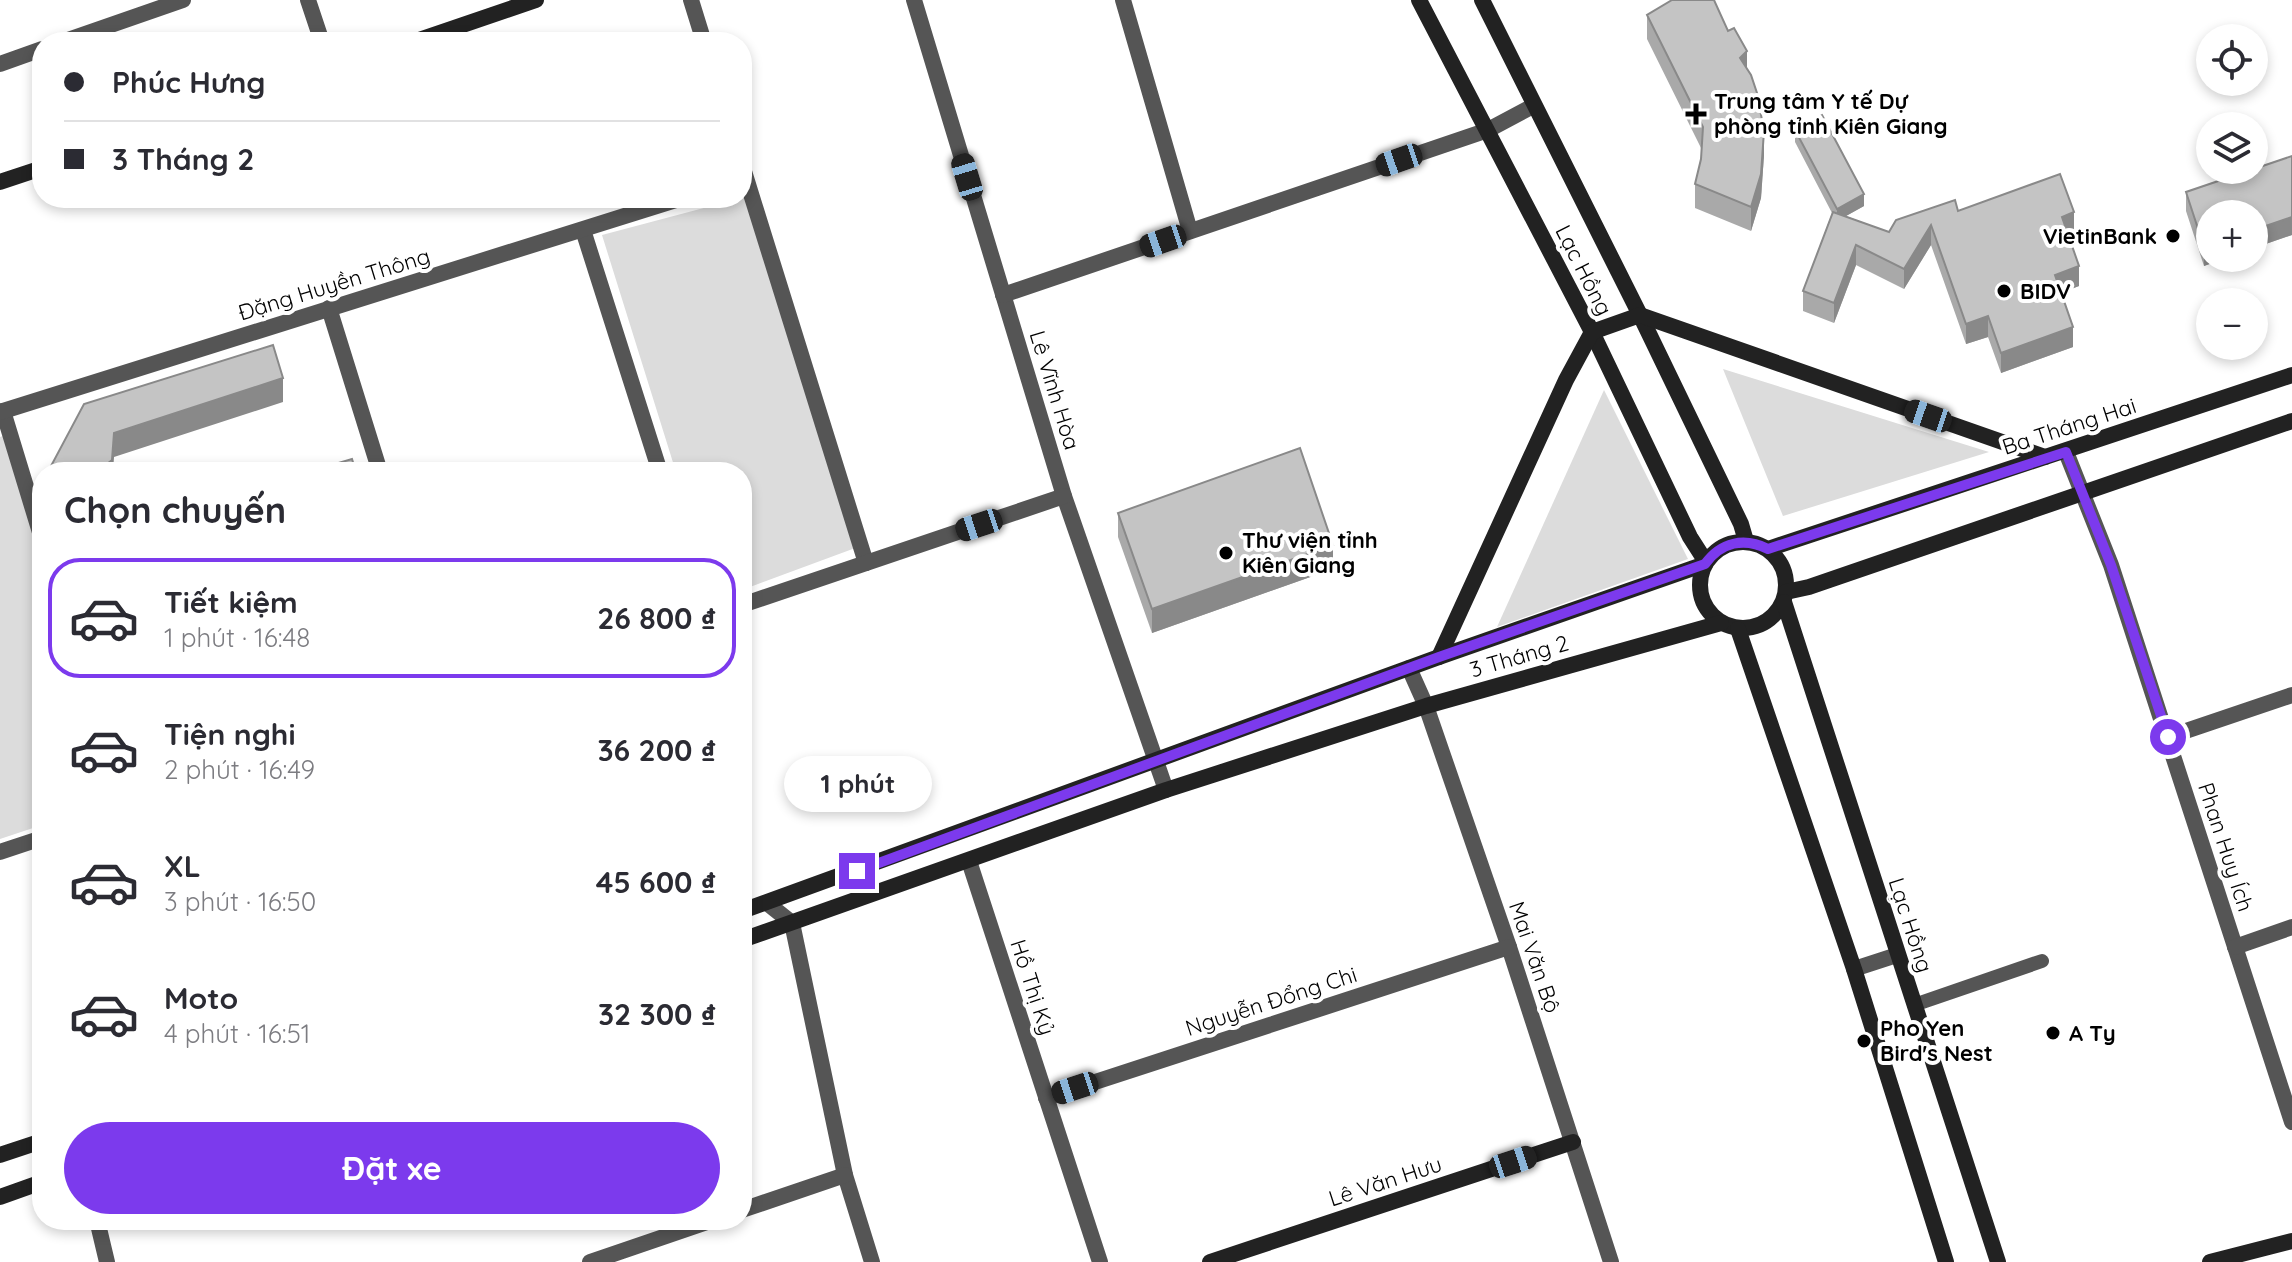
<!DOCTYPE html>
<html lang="vi">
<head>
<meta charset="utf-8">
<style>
	body { margin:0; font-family:Quicksand,sans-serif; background:#f2f2f3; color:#2b2b33; height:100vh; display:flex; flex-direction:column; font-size:30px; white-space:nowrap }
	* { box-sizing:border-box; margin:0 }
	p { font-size:26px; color:#7c7c81 }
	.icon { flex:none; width:44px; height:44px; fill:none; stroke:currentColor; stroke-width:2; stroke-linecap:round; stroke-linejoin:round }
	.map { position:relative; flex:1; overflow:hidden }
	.details { position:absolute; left:32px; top:462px; width:720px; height:768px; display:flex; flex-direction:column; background:#fff; border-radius:32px; box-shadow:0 4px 12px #0003 }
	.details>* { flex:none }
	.guide { position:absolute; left:32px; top:32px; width:720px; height:176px; border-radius:32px; box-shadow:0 4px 12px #0003; display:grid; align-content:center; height:176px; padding:0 32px; background:#fff }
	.buttons { position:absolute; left:2196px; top:24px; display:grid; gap:16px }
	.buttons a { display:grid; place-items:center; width:72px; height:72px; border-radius:50%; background:#fff; box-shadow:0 4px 12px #0003; font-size:40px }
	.end { position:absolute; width:36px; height:36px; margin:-18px; border:10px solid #7c3aed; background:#fff; box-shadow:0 0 0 4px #fff }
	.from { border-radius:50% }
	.bubble { position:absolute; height:56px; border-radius:28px; background:#fff; box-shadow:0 4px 12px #0003; font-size:26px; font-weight:800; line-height:56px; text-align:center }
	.car { position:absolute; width:24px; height:48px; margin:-24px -12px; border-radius:10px; box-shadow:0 0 6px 2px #0007; background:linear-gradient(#222 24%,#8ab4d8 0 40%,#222 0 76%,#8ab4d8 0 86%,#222 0) }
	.guide b { display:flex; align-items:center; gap:28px; height:76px; font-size:30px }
	.guide b+b { border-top:2px solid #e1e1e2 }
	.guide i { width:20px; height:20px; background:#2b2b33 }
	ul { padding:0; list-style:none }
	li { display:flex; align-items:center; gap:24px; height:120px; margin:0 16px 12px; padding:0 16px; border:4px solid transparent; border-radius:32px }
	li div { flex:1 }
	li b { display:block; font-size:30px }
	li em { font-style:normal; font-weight:800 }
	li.current { border-color:#7c3aed }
	li>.icon { width:72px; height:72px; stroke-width:1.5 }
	h2 { padding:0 32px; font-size:36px; line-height:96px }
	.button { display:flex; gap:16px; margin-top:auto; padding:16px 32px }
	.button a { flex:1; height:92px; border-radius:48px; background:#7c3aed; color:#fff; font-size:32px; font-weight:800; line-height:92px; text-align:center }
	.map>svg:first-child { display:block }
	.green { fill:#dcdcdc }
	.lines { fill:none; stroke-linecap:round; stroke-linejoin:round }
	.lane { stroke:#555; stroke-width:14 }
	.street { stroke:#555; stroke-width:16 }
	.secondary { stroke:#222; stroke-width:16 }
	.wall { fill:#a9a9a9 }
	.shaded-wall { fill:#898989 }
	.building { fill:#c4c4c4; stroke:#898989; stroke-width:2 }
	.route { stroke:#7c3aed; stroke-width:10 }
	.poi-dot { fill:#000; stroke:#fff; stroke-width:3 }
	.labels { text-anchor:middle; stroke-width:8; stroke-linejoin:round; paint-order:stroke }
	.poi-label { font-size:22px; font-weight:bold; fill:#000; stroke:#fff; text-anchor:start }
	.street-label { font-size:22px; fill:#000; stroke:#fff }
</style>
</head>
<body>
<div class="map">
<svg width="2292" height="1262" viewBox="0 0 2292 1262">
	<rect width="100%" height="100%" fill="#fff"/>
	<g class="green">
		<path d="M 749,196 L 858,547 L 742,590 L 742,472 L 676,472 L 602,235 Z"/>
		<path d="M 1723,369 L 1989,452 L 1783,516 Z"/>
		<path d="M 1604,390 L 1688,559 L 1497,627 Z"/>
		<path d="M 11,433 L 42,536 L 42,825 L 0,839 L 0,437 Z"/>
	</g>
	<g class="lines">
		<path class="lane" d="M 1914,1005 L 2042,961"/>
		<g class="street">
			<path d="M 308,0 L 322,42"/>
			<path d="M 691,0 L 704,42"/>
			<path d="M 914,0 L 1064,496 L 1166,790"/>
			<path d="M 1123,0 L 1190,231"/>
			<path d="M 62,42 L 183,0"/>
			<path d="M 0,64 L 42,49"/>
			<path d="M 742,165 L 866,563"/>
			<path d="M 583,230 L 660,472"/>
			<path d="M 1003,295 L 1488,130 L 1533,106"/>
			<path d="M 329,308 L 380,472"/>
			<path d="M 3,411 L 42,539"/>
			<path d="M 0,412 L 682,198"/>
			<path d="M 2066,452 L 2111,565 L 2292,1122"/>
			<path d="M 742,605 L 1064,496"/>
			<path d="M 1409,668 L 1426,706 L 1509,947 L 1611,1262"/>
			<path d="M 2168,737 L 2292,695"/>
			<path d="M 0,852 L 42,838"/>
			<path d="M 969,861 L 1100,1262"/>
			<path d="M 767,903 L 792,923 L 845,1175 L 872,1262"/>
			<path d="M 2235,947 L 2292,927"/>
			<path d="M 1854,969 L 1897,955"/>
			<path d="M 1046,1098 L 1509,947"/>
			<path d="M 742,1210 L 845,1175"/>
			<path d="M 97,1220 L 107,1262"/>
			<path d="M 590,1262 L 713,1220"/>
		</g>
		<g class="secondary">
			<path d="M 1419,0 L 1592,332 L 1690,537 L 1706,562"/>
			<path d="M 1482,0 L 1640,315 L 1741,524 L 1746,541"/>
			<path d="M 413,42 L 536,0"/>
			<path d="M 0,182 L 42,168"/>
			<circle cx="1743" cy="585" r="43"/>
			<path d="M 1768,549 L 2292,375"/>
			<path d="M 1786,592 L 1809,587 L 2292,421"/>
			<path d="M 1784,602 L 1998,1262"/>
			<path d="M 1738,629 L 1854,969 L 1946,1262"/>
			<path d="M 1439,657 L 1566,380 L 1592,332 L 1640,315 L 2045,457"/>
			<path d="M 742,911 L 1439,657 L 1705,564"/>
			<path d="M 742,940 L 1166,790 L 1426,706 L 1721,623"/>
			<path d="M 0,1155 L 42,1141"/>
			<path d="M 0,1197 L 42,1182"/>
			<path d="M 1210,1262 L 1573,1142"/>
			<path d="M 2210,1262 L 2292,1241"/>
		</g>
	</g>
	<g class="wall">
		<path d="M 1647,15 L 1747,68 L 1764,155 L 1761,198 L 1751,231 L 1695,208 L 1695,184 L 1701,159 L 1701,148 L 1647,39 Z"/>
		<path d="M 1795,130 L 1864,206 L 1846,216 L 1889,232 L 1958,211 L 2074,233 L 2068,235 L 2079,286 L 2061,293 L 2073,347 L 2001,373 L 1988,337 L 1966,344 L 1931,245 L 1904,289 L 1856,265 L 1834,323 L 1803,311 L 1803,291 L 1832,213 L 1795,142 Z"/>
		<path d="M 2292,156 L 2292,235 L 2254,248 L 2254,214 L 2210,214 L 2210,258 L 2226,258 L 2204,266 L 2186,211 L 2186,192 Z"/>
		<path d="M 1118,513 L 1333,569 L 1152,633 L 1118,537 Z"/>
	</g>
	<g class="shaded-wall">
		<path d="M 1747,51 L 1747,75 L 1740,58 Z"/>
		<path d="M 1764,131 L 1764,155 L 1761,198 L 1751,231 L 1751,207 Z"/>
		<path d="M 1864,194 L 1864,206 L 1837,221 L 1837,209 Z"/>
		<path d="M 2074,212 L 2074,233 L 2062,237 L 2062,217 Z"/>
		<path d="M 2292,217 L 2292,235 L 2254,248 L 2254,230 Z"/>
		<path d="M 1931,225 L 1931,245 L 1904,289 L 1904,269 Z"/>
		<path d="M 1856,245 L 1856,265 L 1834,323 L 1834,303 Z"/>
		<path d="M 2210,245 L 2210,258 L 2226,258 L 2204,266 L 2204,247 Z"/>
		<path d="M 2079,266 L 2079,286 L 2055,295 L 2055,275 Z"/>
		<path d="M 1988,316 L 1988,337 L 1966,344 L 1966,324 Z"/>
		<path d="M 2073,327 L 2073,347 L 2001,373 L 2001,353 Z"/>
		<path d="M 283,378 L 283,402 L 114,457 L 113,472 L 97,472 L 114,433 Z"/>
		<path d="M 1333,545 L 1333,569 L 1152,633 L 1152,609 Z"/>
	</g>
	<g class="building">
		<path d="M 1672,0 L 1714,0 L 1728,31 L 1734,28 L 1747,51 L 1740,58 L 1751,75 L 1757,93 L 1764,131 L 1761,174 L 1751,207 L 1695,184 L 1701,159 L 1703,127 L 1647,15 Z"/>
		<path d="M 1822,115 L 1864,194 L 1837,209 L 1795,130 Z"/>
		<path d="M 2292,156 L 2292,217 L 2254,230 L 2254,214 L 2210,214 L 2210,245 L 2204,247 L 2186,192 Z"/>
		<path d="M 2060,174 L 2074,212 L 2062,217 L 2079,266 L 2055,275 L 2073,327 L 2001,353 L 1988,316 L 1966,324 L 1931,225 L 1904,269 L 1856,245 L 1834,303 L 1803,291 L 1833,212 L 1889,232 L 1896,220 L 1955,200 L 1958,211 Z"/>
		<path d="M 273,345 L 283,378 L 114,433 L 112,460 L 97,472 L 53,472 L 51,466 L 84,404 Z"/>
		<path d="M 1300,448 L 1333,545 L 1152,609 L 1118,513 Z"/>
		<path d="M 352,459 L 356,472 L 308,472 Z"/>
	</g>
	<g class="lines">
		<path class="route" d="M 857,871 L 1439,657 L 1705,564 C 1721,542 1744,537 1768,549 L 2066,452 L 2111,565 L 2168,737"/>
	</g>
	<g class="poi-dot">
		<path d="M1692 102h8v8h8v8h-8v8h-8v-8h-8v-8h8z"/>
		<circle cx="2173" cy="236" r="8"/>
		<circle cx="2004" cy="291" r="8"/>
		<circle cx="1226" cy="553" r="8"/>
		<circle cx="2053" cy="1033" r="8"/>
		<circle cx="1864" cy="1041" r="8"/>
	</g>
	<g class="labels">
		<g class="poi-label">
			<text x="1714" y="109">Trung tâm Y tế Dự<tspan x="1714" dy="25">phòng tỉnh Kiên Giang</tspan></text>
			<text x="2157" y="244" text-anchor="end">VietinBank</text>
			<text x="2020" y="299">BIDV</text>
			<text x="1242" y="548">Thư viện tỉnh<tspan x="1242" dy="25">Kiên Giang</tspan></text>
			<text x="1880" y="1036">Pho Yen<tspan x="1880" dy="25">Bird's Nest</tspan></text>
			<text x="2069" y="1041">A Ty</text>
		</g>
		<g class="street-label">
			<text transform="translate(1584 270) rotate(63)" y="8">Lạc Hồng</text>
			<text transform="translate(334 284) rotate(-17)" y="8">Đặng Huyền Thông</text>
			<text transform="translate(1055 390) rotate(73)" y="8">Lê Vĩnh Hòa</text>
			<text transform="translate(2069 426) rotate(-18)" y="8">Ba Tháng Hai</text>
			<text transform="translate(1519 656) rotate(-16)" y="8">3 Tháng 2</text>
			<text transform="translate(2226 847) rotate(72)" y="8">Phan Huy Ích</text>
			<text transform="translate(1911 925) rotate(72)" y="8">Lạc Hồng</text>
			<text transform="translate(1535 957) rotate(71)" y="8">Mai Văn Bộ</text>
			<text transform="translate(1033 987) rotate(72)" y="8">Hồ Thị Kỷ</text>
			<text transform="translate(1271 1001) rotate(-18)" y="8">Nguyễn Đổng Chi</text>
			<text transform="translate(1385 1181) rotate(-18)" y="8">Lê Văn Hưu</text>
		</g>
	</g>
</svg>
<div class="buttons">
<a><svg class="icon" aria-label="locate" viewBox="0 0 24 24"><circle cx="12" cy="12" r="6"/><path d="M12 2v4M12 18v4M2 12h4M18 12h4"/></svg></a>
<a><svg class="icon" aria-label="layers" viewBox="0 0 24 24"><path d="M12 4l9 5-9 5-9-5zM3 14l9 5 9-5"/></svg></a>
<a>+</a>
<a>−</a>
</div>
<i class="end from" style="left:2168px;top:737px"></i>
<i class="end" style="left:857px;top:871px"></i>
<div class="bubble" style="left:784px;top:756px;width:148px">1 phút</div>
<i class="car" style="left:1399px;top:160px;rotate:251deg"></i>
<i class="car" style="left:967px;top:177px;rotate:343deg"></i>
<i class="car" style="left:1163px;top:241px;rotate:251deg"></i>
<i class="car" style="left:1928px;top:416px;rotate:289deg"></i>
<i class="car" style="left:979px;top:525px;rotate:252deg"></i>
<i class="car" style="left:1075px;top:1088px;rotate:252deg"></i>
<i class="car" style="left:1513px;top:1162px;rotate:72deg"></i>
<div class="guide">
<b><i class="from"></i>Phúc Hưng</b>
<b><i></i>3 Tháng 2</b>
</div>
<section class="details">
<h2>Chọn chuyến</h2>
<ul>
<li class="current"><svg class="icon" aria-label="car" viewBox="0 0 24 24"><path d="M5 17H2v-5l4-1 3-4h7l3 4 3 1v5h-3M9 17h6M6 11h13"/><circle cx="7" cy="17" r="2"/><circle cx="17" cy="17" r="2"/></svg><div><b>Tiết kiệm</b><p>1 phút · 16:48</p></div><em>26 800 ₫</em></li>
<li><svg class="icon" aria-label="car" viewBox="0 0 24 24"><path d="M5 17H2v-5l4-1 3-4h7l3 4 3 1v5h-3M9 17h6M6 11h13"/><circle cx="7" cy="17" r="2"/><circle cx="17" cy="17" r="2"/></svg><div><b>Tiện nghi</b><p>2 phút · 16:49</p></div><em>36 200 ₫</em></li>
<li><svg class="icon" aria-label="car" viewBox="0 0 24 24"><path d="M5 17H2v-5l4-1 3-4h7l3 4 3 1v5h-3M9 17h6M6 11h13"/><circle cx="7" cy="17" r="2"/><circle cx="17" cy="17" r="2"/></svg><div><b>XL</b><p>3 phút · 16:50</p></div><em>45 600 ₫</em></li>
<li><svg class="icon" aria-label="car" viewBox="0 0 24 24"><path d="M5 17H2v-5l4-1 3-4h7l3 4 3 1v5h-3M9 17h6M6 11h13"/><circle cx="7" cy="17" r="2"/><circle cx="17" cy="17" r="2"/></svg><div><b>Moto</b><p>4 phút · 16:51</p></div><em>32 300 ₫</em></li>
</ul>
<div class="button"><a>Đặt xe</a></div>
</section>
</div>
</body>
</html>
